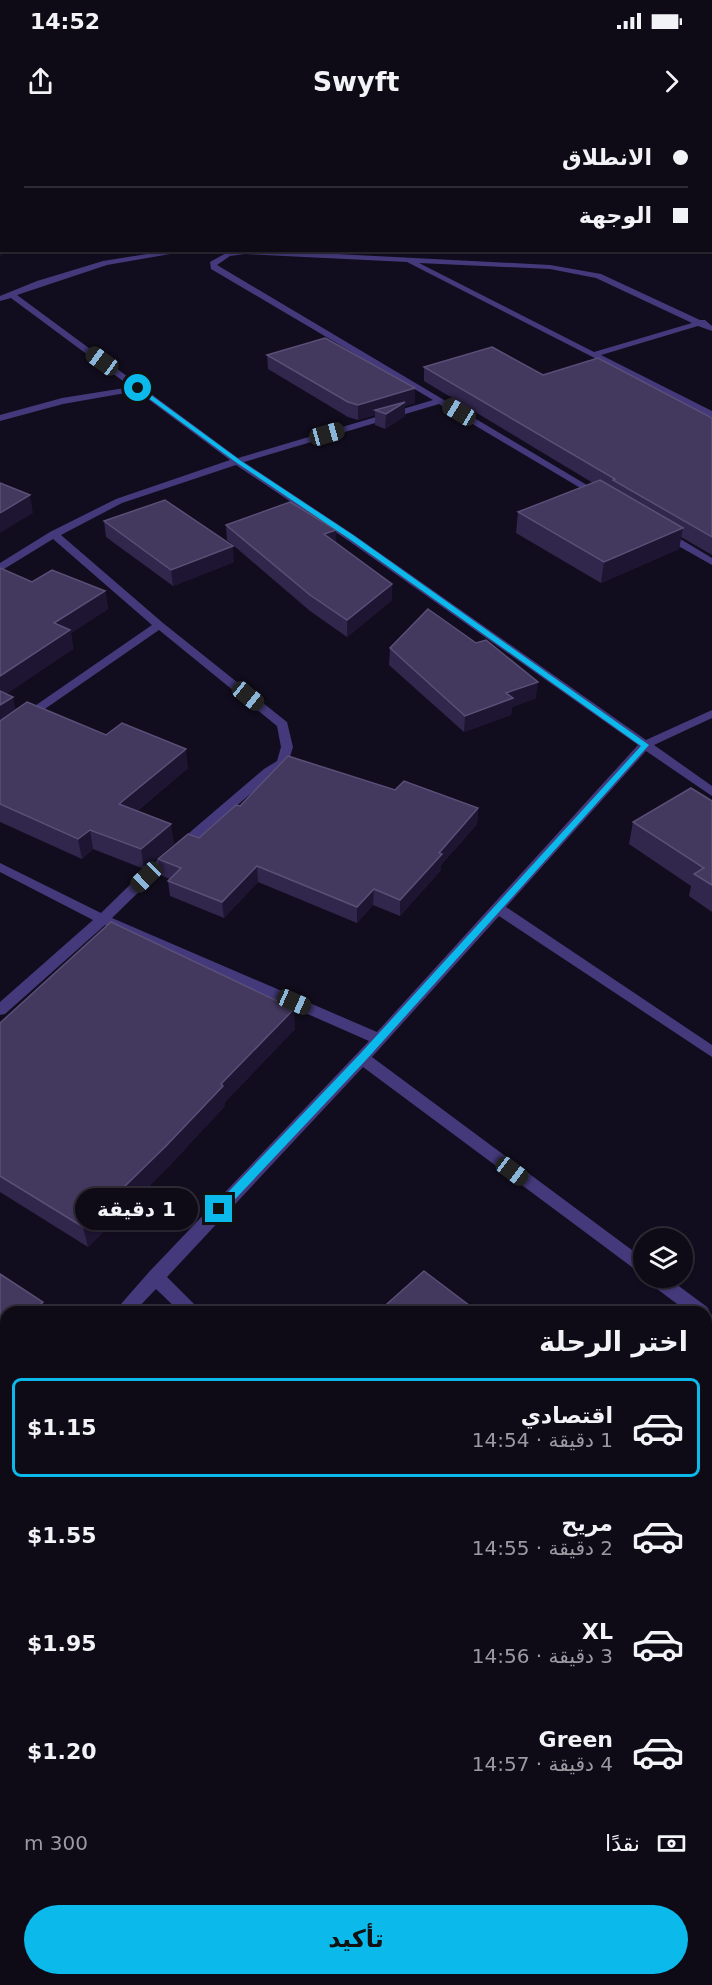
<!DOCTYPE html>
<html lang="ar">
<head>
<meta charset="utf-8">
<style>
	body { margin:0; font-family:"DejaVu Sans",Cairo,sans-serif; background:#1c1823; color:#f1f3f6; direction:rtl; height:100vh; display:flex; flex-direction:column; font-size:22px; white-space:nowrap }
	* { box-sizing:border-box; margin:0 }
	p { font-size:20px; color:#9b9aa1 }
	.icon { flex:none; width:33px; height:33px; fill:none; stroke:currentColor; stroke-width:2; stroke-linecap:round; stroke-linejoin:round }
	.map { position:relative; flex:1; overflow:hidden; direction:ltr }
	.side { position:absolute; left:0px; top:1186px; width:712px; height:680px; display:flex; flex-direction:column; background:#0e0a16; border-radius:18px 18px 0 0; box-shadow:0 2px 4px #0004,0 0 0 2px #2e2b35; direction:rtl }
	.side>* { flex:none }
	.guide { position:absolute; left:0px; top:0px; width:712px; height:132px; box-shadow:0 2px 4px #0004,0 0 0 2px #2e2b35; direction:rtl; display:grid; align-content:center; height:132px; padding:0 24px; background:#0e0a16 }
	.tools { position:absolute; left:633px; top:1108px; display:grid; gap:12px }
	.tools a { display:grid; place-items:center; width:60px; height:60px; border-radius:50%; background:#0e0a16; box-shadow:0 2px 4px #0004,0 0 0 2px #2e2b35; font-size:30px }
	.end { position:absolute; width:27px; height:27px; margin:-14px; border:8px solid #0bb9ea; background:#111; box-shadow:0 0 0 3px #111 }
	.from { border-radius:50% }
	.bubble { position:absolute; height:42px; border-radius:21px; background:#0e0a16; box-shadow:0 2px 4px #0004,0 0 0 2px #2e2b35; font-size:20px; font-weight:800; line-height:42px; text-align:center; direction:rtl }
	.car { position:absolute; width:18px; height:36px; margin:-18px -9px; border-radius:8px; box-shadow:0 0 4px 2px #0007; background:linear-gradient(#222 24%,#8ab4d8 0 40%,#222 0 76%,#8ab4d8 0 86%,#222 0) }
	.guide b { display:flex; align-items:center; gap:21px; height:57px; font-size:22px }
	.guide b+b { border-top:2px solid #2e2b35 }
	.guide i { width:15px; height:15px; background:#f1f3f6 }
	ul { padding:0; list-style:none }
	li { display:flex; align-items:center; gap:18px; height:99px; margin:0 12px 9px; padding:0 12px; border:3px solid transparent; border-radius:9px }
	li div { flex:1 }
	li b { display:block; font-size:22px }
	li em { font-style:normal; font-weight:800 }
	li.on { border-color:#0bb9ea }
	li>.icon { width:54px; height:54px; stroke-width:1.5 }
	h2 { padding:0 24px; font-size:27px; line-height:72px }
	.pay { display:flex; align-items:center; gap:15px; height:66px; padding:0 24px; font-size:22px }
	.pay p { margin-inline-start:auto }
	.primary-button { display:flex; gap:12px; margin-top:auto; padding:12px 24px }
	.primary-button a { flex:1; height:69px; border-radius:36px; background:#0bb9ea; color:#111; font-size:24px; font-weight:800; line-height:69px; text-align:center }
	.status { display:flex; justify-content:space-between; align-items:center; height:42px; padding:0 30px; background:#0e0a16; direction:ltr }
	.status svg { height:16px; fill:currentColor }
	header { display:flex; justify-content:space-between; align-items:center; height:78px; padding:0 24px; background:#0e0a16; font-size:27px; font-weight:800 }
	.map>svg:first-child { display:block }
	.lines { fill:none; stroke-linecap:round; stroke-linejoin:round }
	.minor { fill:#443a7b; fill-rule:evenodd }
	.wall { fill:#31264b }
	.shaded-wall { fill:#1d1531 }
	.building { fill:#43385e; stroke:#5a4f77; stroke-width:1.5 }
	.route { fill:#0bb9ea }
</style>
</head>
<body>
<div class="status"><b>14:52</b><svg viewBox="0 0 49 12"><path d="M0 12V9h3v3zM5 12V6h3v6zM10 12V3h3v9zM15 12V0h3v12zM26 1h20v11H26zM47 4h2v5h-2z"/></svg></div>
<header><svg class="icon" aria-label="forward" viewBox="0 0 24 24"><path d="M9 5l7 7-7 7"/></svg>Swyft<svg class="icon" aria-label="share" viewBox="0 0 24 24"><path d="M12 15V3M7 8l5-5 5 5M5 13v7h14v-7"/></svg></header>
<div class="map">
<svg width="712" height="1865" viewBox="0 0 712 1865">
	<rect width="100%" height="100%" fill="#120d1e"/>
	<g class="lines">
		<g class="minor">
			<path d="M 110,0 L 122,2 L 111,2 Z"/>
			<path d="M 167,0 L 174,0 L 166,2 Z"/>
			<path d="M 598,0 L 607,0 L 595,2 Z"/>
			<path d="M 0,84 L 2,84 L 0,89 Z"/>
			<path d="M 172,130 L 193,130 L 107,145 L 17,175 L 238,338 L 433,280 L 211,149 L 210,142 L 228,132 L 260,130 L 550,145 L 601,154 L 700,200 L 705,200 L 712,206 L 712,211 L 698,206 L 601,235 L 712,291 L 712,298 L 407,142 L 245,134 L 230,136 L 217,145 L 607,377 L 599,379 L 439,284 L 244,342 L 354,415 L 646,620 L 712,590 L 712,598 L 654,625 L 712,666 L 712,676 L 646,631 L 506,787 L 712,925 L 712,937 L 499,796 L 372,937 L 644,1139 L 644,1156 L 363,947 L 167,1157 L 197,1187 L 199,1192 L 180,1192 L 156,1169 L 134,1192 L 114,1192 L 149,1152 L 369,921 L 105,805 L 5,894 L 0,895 L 0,882 L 93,800 L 0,752 L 0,743 L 101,793 L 141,754 L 264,649 L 277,641 L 281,627 L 277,606 L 159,510 L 0,620 L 0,610 L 152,505 L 53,419 L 4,449 L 0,450 L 0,443 L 50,412 L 116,379 L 230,340 L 137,271 L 63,284 L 0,301 L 0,295 L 62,278 L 131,267 L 11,178 L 0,181 L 0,176 L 37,161 L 103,141 ZM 419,143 L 550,149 L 596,158 L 692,203 L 594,232 ZM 236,345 L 346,419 L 638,625 L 377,912 L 112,798 L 151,760 L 272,655 L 287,646 L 293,627 L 287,602 L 163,503 L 61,415 L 122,383 Z"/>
			<path d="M 659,411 L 667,411 L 712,438 L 712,445 L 659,415 Z"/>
			<path d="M 646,1158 L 668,1158 L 707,1187 L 710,1192 L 707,1197 L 706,1192 L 688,1192 L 649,1163 Z"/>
			<path d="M 6,1312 L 6,1332 L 0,1335 L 0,1314 Z"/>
			<path d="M 706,1699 L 712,1701 L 712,1727 L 706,1725 Z"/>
			<path d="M 515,1860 L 543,1860 L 541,1865 L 513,1865 Z"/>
		</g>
	</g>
	<g class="wall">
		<path d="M 436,0 L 593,0 L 593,2 L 440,2 Z"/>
		<path d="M 267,235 L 415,283 L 405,286 L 405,296 L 385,309 L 375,305 L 375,295 L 358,300 L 348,297 L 268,249 Z"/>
		<path d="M 424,247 L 543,255 L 712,298 L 712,435 L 681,417 L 679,429 L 601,463 L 516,413 L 518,392 L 593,363 L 424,261 Z"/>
		<path d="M 104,401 L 234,442 L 173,466 L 106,417 Z"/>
		<path d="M 226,405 L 336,423 L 392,480 L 347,517 L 310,491 L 227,420 Z"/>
		<path d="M 0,448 L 32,462 L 105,471 L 108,489 L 71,513 L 73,529 L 6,574 L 15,590 L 188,648 L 137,691 L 174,723 L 144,749 L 93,729 L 82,739 L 0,702 Z"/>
		<path d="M 390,528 L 536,578 L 512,587 L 511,595 L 464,612 L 389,545 Z"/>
		<path d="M 395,670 L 478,688 L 477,704 L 441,745 L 441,750 L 400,796 L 373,785 L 357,803 L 258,762 L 224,798 L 170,776 L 168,761 L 170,759 L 160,755 L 158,739 L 199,718 L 240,686 Z"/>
		<path d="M 712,681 L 712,792 L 689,776 L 691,766 L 629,724 L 633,702 Z"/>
		<path d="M 0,903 L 295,909 L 225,982 L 225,986 L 169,1046 L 88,1127 L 0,1072 Z"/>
		<path d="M 0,1154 L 6,1192 L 6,1234 L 0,1230 Z"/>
		<path d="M 706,1386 L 712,1390 L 712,1544 L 706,1539 Z"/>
	</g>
	<g class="shaded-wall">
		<path d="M 558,0 L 593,0 L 593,2 L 552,2 Z"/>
		<path d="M 2,119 L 2,130 L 5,131 L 0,137 L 0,121 Z"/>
		<path d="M 415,268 L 415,283 L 405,286 L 405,296 L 385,309 L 386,294 L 375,290 L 375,295 L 358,300 L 358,285 Z"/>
		<path d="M 30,375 L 33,393 L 0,413 L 0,393 Z"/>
		<path d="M 683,408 L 679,429 L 601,463 L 604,442 Z"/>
		<path d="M 336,410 L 336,426 L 324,414 Z"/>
		<path d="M 233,426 L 234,442 L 173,466 L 171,450 Z"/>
		<path d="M 392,464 L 392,480 L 347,517 L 347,500 Z"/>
		<path d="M 105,471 L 108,489 L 71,513 L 73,529 L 0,578 L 0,556 L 54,503 Z"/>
		<path d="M 538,562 L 536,578 L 512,587 L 511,595 L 464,612 L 465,596 L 506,573 Z"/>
		<path d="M 13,577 L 17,596 L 0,607 L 0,585 Z"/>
		<path d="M 186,629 L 188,648 L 122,703 L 119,684 Z"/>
		<path d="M 478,688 L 477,704 L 441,745 L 441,750 L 400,796 L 400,780 L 439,733 Z"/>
		<path d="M 171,704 L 174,723 L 144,749 L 141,729 Z"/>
		<path d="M 90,710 L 93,729 L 82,739 L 78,719 Z"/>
		<path d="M 257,746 L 258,762 L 224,798 L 222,782 Z"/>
		<path d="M 374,769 L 373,785 L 357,803 L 357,787 Z"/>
		<path d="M 294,889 L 295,909 L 225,982 L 225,986 L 169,1046 L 88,1127 L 83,1107 Z"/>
		<path d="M 43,1182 L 46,1192 L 33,1192 Z"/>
	</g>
	<g class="building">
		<path d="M 175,0 L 378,0 L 377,2 L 172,2 Z"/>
		<path d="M 468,0 L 558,0 L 552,2 L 472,2 Z"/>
		<path d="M 325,218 L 415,268 L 358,285 L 348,282 L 267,235 Z"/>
		<path d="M 492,227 L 543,255 L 598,238 L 712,298 L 712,417 L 613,360 L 615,359 L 424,247 Z"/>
		<path d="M 405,282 L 386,294 L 375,290 Z"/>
		<path d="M 600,360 L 683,408 L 604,442 L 518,392 Z"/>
		<path d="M 0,363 L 30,375 L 0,393 Z"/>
		<path d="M 165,380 L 233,426 L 171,450 L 104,401 Z"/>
		<path d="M 290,382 L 336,410 L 324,414 L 392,464 L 347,500 L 310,475 L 226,405 Z"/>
		<path d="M 0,448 L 32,462 L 52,450 L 105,471 L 54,503 L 70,510 L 0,556 Z"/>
		<path d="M 428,489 L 476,523 L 486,520 L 538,562 L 506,573 L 513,578 L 465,596 L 390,528 Z"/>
		<path d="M 0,571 L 13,577 L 0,585 Z"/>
		<path d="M 27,582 L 106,615 L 122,603 L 186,629 L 119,684 L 171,704 L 141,729 L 90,710 L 78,719 L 0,684 L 0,601 Z"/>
		<path d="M 288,636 L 395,670 L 404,661 L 478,688 L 439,733 L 442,734 L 400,780 L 374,769 L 357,787 L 257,746 L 222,782 L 168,761 L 181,748 L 158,739 L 188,714 L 199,718 L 236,685 L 240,686 Z"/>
		<path d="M 691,668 L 712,681 L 712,765 L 694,754 L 704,748 L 633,702 Z"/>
		<path d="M 111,802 L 294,889 L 221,964 L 223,966 L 166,1026 L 83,1107 L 0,1056 L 0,903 Z"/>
		<path d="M 424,1151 L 478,1192 L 378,1192 Z"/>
		<path d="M 0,1154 L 43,1182 L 33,1192 L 6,1192 L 6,1220 L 5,1221 L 0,1217 Z"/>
		<path d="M 706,1386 L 712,1390 L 712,1522 L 706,1518 Z"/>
		<path d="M 234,1860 L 485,1860 L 489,1865 L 228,1865 Z"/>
	</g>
	<path class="route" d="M 136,267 L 140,267 L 241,341 L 353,415 L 649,625 L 366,940 L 223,1092 L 219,1094 L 214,1089 L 215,1086 L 359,935 L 641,626 L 348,418 L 237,343 L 136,269 Z"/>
</svg>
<div class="tools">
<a><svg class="icon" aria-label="layers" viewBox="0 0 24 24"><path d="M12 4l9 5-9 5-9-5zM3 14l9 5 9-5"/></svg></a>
</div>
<i class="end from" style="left:138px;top:268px"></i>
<i class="end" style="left:219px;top:1089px"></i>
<div class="bubble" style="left:75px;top:1068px;width:123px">1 دقيقة</div>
<i class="car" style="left:102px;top:241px;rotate:306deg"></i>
<i class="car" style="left:459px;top:292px;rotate:301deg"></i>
<i class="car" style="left:327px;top:314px;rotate:74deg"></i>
<i class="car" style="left:248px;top:576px;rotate:129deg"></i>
<i class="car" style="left:146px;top:757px;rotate:226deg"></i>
<i class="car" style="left:294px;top:882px;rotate:114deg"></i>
<i class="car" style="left:512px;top:1051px;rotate:127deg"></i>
<div class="guide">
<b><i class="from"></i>الانطلاق</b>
<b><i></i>الوجهة</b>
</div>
<section class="side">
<h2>اختر الرحلة</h2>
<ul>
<li class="on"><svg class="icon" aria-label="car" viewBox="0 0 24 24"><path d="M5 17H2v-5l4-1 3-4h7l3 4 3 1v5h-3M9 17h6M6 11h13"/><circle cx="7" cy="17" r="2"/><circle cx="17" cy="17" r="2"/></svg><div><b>اقتصادي</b><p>1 دقيقة · 14:54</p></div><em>$1.15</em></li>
<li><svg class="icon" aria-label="car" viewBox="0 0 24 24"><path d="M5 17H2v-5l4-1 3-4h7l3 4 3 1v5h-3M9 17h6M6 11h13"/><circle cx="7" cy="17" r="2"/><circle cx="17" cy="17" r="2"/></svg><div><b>مريح</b><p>2 دقيقة · 14:55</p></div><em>$1.55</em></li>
<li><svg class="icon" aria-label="car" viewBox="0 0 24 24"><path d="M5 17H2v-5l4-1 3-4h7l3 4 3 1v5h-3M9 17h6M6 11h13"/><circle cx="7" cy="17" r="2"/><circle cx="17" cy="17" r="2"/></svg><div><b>XL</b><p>3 دقيقة · 14:56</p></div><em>$1.95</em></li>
<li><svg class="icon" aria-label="car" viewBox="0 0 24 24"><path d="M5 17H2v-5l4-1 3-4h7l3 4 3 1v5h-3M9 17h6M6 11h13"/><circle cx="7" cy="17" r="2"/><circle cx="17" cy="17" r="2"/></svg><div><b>Green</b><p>4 دقيقة · 14:57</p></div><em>$1.20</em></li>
</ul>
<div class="pay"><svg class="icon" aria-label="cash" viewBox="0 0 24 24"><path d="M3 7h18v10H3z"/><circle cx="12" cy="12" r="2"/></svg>نقدًا<p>300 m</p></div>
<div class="primary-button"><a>تأكيد</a></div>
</section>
</div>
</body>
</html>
